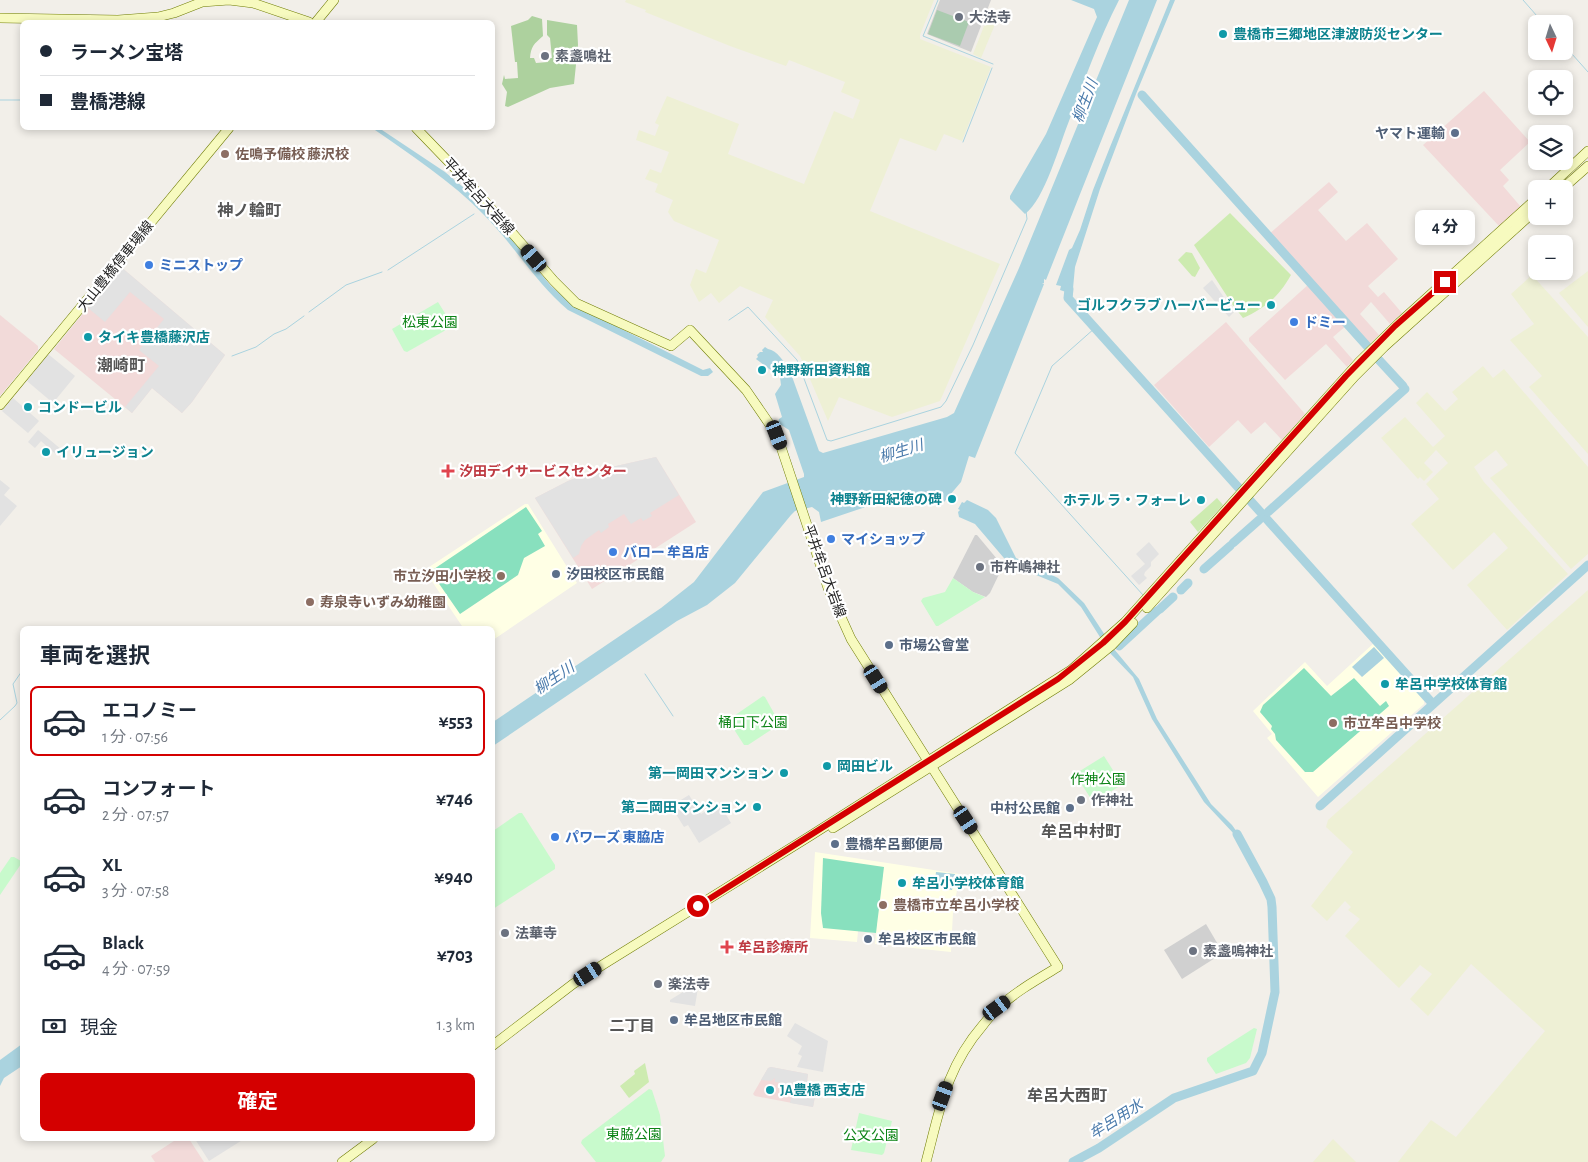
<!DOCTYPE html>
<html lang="ja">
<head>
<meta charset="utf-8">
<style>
	body { margin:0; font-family:"Alegreya Sans","Noto Sans JP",sans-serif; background:#f6f6f7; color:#1f2937; height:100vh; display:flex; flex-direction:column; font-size:19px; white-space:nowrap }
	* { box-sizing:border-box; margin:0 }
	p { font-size:16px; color:#747a83 }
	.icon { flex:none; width:28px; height:28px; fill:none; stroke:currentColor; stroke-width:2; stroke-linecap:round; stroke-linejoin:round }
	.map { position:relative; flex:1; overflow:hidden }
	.sheet { position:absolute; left:20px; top:626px; width:475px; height:515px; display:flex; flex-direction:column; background:#fff; border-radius:8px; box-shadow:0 2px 8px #0003 }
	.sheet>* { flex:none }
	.banner { position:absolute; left:20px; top:20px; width:475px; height:110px; border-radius:8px; box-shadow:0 2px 8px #0003; display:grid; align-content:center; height:110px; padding:0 20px; background:#fff }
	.needle { width:32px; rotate:176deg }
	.buttons { position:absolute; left:1528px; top:15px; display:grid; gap:10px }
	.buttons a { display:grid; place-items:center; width:45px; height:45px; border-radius:8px; background:#fff; box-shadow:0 2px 8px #0003; font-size:25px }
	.end { position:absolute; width:22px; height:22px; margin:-11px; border:6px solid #d40000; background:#fff; box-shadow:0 0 0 2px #fff }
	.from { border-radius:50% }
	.bubble { position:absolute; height:35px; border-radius:8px; background:#fff; box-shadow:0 2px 8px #0003; font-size:16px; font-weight:700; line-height:35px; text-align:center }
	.car { position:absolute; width:15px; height:30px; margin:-15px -8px; border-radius:6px; box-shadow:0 0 4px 1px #0007; background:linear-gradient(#222 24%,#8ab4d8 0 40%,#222 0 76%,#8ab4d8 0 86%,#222 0) }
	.banner b { display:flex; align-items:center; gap:18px; height:48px; font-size:19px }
	.banner b+b { border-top:1px solid #e0e1e3 }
	.banner i { width:12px; height:12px; background:#1f2937 }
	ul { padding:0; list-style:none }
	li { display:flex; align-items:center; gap:15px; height:70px; margin:0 10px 8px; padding:0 10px; border:2px solid transparent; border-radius:8px }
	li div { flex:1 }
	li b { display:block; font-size:19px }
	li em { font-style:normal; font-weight:700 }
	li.current { border-color:#d40000 }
	li>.icon { width:45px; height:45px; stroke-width:1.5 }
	h2 { padding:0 20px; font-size:22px; line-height:60px }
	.pay { display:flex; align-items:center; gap:12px; height:55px; padding:0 20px; font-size:19px }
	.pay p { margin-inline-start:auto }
	.button { display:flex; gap:10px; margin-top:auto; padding:10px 20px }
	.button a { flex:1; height:58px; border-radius:8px; background:#d40000; color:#fff; font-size:20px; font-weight:700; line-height:58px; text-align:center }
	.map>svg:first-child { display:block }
	.commercial { fill:#f2dad9 }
	.education { fill:#ffffe5 }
	.religious { fill:#d0d0d0 }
	.farmland { fill:#eef0d5 }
	.grass { fill:#cdebb0 }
	.forest { fill:#add19e }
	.cemetery { fill:#aacbaf }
	.park { fill:#c8facc }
	.pitch { fill:#88e0be }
	.parking { fill:#e2e2e2 }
	.water { fill:#aad3df }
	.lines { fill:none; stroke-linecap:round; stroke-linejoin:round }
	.stream { stroke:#aad3df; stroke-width:1 }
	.river { stroke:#aad3df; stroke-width:9 }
	.secondary-casing { stroke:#707d05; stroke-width:10 }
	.secondary { stroke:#f7fabf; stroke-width:9 }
	.route { stroke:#d40000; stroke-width:6 }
	.worship-dot { fill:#6b7280; stroke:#fff; stroke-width:2 }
	.culture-dot { fill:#0f9aa8; stroke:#fff; stroke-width:2 }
	.service-dot { fill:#5c6f8a; stroke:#fff; stroke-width:2 }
	.education-dot { fill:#8d6e63; stroke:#fff; stroke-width:2 }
	.shop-dot { fill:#3f7fe0; stroke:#fff; stroke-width:2 }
	.health-dot { fill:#e0444e; stroke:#fff; stroke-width:2 }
	.labels { text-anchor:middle; stroke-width:4.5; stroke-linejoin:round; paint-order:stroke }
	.worship-label { font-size:14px; font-weight:bold; fill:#5b616d; stroke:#fff; text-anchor:start }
	.culture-label { font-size:14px; font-weight:bold; fill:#0d838f; stroke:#fff; text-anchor:start }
	.service-label { font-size:14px; font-weight:bold; fill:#4e5e75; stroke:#fff; text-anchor:start }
	.education-label { font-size:14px; font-weight:bold; fill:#785e54; stroke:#fff; text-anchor:start }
	.street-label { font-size:14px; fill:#222; stroke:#fff }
	.shop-label { font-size:14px; font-weight:bold; fill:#366cbe; stroke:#fff; text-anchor:start }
	.park-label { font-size:14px; fill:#0c8416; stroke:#fff }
	.health-label { font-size:14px; font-weight:bold; fill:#be3a42; stroke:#fff; text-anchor:start }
	.water-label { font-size:15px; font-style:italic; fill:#4a7aab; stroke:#fff }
	.neighbourhood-label { font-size:15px; font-weight:bold; fill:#555; stroke:#fff }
	.quarter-label { font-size:16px; font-weight:bold; fill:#555; stroke:#fff }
</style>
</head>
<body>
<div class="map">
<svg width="1588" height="1162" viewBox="0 0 1588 1162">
	<rect width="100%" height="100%" fill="#f2efe9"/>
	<g class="commercial">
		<path d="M 1484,91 L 1530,142 L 1500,170 L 1509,180 L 1503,186 L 1521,207 L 1499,226 L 1423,145 Z"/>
		<path d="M 1329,182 L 1338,192 L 1318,210 L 1346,241 L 1367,223 L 1398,259 L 1368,286 L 1378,297 L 1384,292 L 1402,313 L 1390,324 L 1371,302 L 1360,314 L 1379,335 L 1368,345 L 1346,321 L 1344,322 L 1347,325 L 1333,337 L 1353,360 L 1347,367 L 1326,344 L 1285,380 L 1249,341 L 1249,338 L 1309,284 L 1339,318 L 1342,316 L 1269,234 Z"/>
		<path d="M 121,267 L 225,355 L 192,402 L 182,413 L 152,388 L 132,413 L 54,349 Z"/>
		<path d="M 0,315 L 38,346 L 38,350 L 0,396 Z"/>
		<path d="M 1226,322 L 1305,414 L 1282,440 L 1265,422 L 1251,434 L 1238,420 L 1209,447 L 1154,385 Z"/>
		<path d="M 656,457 L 696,522 L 592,589 L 535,498 L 568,481 L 594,471 Z"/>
		<path d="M 771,1067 L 808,1074 L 806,1089 L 816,1091 L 813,1107 L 755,1096 L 753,1094 L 768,1068 Z"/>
		<path d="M 177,1139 L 189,1139 L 204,1162 L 155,1162 L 151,1156 Z"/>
	</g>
	<g class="education">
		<path d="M 525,504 L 528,504 L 577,583 L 493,640 L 492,629 L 464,629 L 425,571 L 426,569 Z"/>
		<path d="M 1374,643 L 1424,701 L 1424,704 L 1318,797 L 1267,738 L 1272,734 L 1253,711 L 1305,662 L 1327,686 Z"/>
		<path d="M 815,852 L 960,874 L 953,912 L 951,952 L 875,944 L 876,933 L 858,931 L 857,942 L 810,938 Z"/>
	</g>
	<g class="religious">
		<path d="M 940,0 L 991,0 L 971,52 L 927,34 Z"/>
		<path d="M 975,535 L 977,535 L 1002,565 L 1002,568 L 990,593 L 986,597 L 973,592 L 953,578 Z"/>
		<path d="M 1206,924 L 1223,953 L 1182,979 L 1164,950 Z"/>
	</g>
	<g class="farmland">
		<path d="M 626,0 L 934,0 L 920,35 L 920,39 L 991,67 L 962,141 L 944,134 L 936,151 L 900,138 L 870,211 L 1000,264 L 940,401 L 892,417 L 839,397 L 828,421 L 800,356 L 765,317 L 773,300 L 740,286 L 719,303 L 711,293 L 699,302 L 690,285 L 696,269 L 706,273 L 719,240 L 674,221 L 668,212 L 673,200 L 655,192 L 658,184 L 645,179 L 650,169 L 661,173 L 669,152 L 636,140 L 639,130 L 655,136 L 659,125 L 655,123 L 667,96 L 739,124 L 728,154 L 804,184 L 834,111 L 853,119 L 860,100 L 841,92 L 845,82 L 789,60 L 786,66 L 730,46 L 645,12 L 646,10 L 625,2 Z"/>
		<path d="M 990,11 L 999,15 L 981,58 L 973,54 Z"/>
		<path d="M 1588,271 L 1588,327 L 1559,293 Z"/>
		<path d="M 1532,275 L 1588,337 L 1588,454 L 1529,387 L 1542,376 L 1510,340 L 1534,324 L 1511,294 Z"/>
		<path d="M 1483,366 L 1493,378 L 1504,369 L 1588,467 L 1588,554 L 1571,569 L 1490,478 L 1508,465 L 1496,450 L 1474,467 L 1484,482 L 1568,574 L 1507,630 L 1467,585 L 1508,548 L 1494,532 L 1453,570 L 1411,524 L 1439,499 L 1426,484 L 1448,463 L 1436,450 L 1424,463 L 1433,472 L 1424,481 L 1420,477 L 1418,479 L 1381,438 L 1405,417 L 1433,447 L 1445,436 L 1416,403 L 1427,392 L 1445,411 L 1458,399 L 1452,392 Z"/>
		<path d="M 1588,590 L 1588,1162 L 1398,1162 L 1431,1120 L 1456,1137 L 1545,1031 L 1471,964 L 1428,1016 L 1410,999 L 1432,974 L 1420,965 L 1399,988 L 1345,936 L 1360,919 L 1348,910 L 1351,907 L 1345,901 L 1327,921 L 1311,906 L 1353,852 L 1326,827 L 1328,820 Z"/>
		<path d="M 1333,1139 L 1356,1162 L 1313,1162 Z"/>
	</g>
	<g class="grass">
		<path d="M 1230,213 L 1291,275 C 1279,296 1266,308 1243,318 L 1232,304 L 1194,245 Z"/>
		<path d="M 1186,252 L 1192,253 L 1200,268 L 1195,277 L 1192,276 L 1178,260 Z"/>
		<path d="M 1217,498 L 1223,505 L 1198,532 L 1190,522 Z"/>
		<path d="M 645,1063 L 649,1082 L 629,1098 L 620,1086 L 635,1074 L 634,1071 Z"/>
	</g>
	<path class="forest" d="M 532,16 L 542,19 L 543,36 C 534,44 531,46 530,58 L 534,58 L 536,63 L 548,62 L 549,58 L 552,58 L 550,38 L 547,35 L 547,20 L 577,25 L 578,45 L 574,84 L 550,88 L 508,107 L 505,106 L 507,92 L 502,84 L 504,75 L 505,79 L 518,78 L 517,62 L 515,62 L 511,26 L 528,20 Z"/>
	<path class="cemetery" d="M 937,10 L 969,22 L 960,46 L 928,34 Z"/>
	<g class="park">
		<path d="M 438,302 L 453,326 L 407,352 L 404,351 L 392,329 Z"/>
		<path d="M 953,578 L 973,592 L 985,597 L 938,626 L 936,626 L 921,601 L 923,598 L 945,592 Z"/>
		<path d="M 763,696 L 765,697 L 780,724 L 748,745 L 744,745 L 728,720 Z"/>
		<path d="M 1104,756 L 1121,783 L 1120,786 L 1093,802 L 1075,774 Z"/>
		<path d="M 519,813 L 522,813 L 555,865 L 555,869 L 493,909 L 493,831 Z"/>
		<path d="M 11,857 L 14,857 L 21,861 L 21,864 L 0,895 L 0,873 Z"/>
		<path d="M 1254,1028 L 1257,1029 L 1250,1058 L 1246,1063 L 1216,1074 L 1207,1061 L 1207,1058 Z"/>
		<path d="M 649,1089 L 652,1090 L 660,1115 L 665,1156 L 661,1162 L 596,1162 L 581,1143 L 582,1140 Z"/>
		<path d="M 859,1113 L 892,1121 L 884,1153 L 882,1155 L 851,1150 Z"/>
	</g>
	<g class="pitch">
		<path d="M 526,507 L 542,531 L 538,534 L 545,546 L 524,558 L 518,575 L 460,614 L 433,575 L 434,569 Z"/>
		<path d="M 1304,668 L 1331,696 L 1354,678 L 1380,706 L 1386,701 L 1389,706 L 1313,772 L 1305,772 L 1276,740 L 1275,734 L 1271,729 L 1272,726 L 1260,712 L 1263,705 Z"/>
		<path d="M 823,858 L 884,867 L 876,933 L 823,928 L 821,913 Z"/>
	</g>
	<g class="parking">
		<path d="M 121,267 L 225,355 L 192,402 L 182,413 L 152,388 L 132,413 L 125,407 L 159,366 L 139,350 L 164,319 L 130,292 L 105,322 L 88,308 Z"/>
		<path d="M 1212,280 L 1234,312 L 1229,317 L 1203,288 Z"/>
		<path d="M 48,354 L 75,376 L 53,403 L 27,381 Z"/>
		<path d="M 13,398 L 39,421 L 28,433 L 2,411 Z"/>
		<path d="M 38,430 L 62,450 L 57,455 L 41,441 L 35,448 L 28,442 Z"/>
		<path d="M 656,457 L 679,495 L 650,513 L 652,516 L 643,521 L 641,518 L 631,524 L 624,514 L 608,524 L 609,527 L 601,533 L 599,530 L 585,540 L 581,546 L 579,554 L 573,558 L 535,498 L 568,481 L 594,471 Z"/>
		<path d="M 0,480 L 10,488 L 4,495 L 17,506 L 0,526 Z"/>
		<path d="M 1149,542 L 1159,554 L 1151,562 L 1151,566 L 1145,572 L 1144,575 L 1147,578 L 1139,585 L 1131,576 L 1145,564 L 1136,554 Z"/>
		<path d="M 689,795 L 701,814 L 719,803 L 731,823 L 699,843 L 688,825 L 684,827 L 671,806 Z"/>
		<path d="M 699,982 L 695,1006 L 670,1002 L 670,1000 Z"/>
		<path d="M 795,1023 L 828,1041 L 823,1072 L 797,1067 L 802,1056 L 798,1054 L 802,1046 L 787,1036 Z"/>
		<path d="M 771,1067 L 808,1074 L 806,1089 L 816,1091 L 813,1107 L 790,1103 L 793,1088 L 784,1086 L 784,1083 L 775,1082 L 775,1078 L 771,1081 L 761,1080 L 768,1068 Z"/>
		<path d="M 195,1139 L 244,1139 L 209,1161 Z"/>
	</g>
	<g class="water">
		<path d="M 1071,0 L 1119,0 C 1099,39 1084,81 1069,121 C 1059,146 1045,199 1025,214 L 1010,199 L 1010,196 L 1046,134 L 1097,17 L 1094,9 Z"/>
		<path d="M 1129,0 L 1157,0 L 1046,280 L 1044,279 L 1044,283 L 1042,283 L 1044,284 L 975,458 L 969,456 L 961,482 L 944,502 L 932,494 L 916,498 L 907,493 L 821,522 L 819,512 L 812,507 L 795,511 L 791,515 L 735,583 L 707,605 L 677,621 L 493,746 L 493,722 L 661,608 L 694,582 L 763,492 L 804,477 L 804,474 L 789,430 L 778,423 L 779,419 L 782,417 L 775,394 L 781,385 L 780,377 L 756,359 L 758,357 L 757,355 L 760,352 L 763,352 L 762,350 L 765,347 L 768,349 C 777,350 785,363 790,371 L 819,451 L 823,453 L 947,417 L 954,413 L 1019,268 Z"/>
		<path d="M 1170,0 L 1175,0 L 1136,94 L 1100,189 L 1075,267 L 1072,299 L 1069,301 L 1065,297 L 1066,292 L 1060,290 L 1061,286 L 1056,285 L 1069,250 L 1072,248 L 1080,230 L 1093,190 L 1110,147 Z"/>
		<path d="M 372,128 L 379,128 L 445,172 L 481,202 L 551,286 L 572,304 L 703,370 L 710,368 L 713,372 L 708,376 L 701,376 L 568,310 C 536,283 514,245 484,215 C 451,181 411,155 372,128 Z"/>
		<path d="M 967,500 L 988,510 L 996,518 L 1016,558 L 1058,578 L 1084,603 L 1114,649 L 1139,679 L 1157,719 L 1211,804 L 1232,825 L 1244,842 L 1241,844 L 1235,835 L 1204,802 L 1152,719 L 1133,677 L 1110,653 L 1081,607 L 1058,584 L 1009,564 L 975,524 L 959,517 L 958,512 L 960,510 L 958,509 L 962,502 L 964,503 Z"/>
		<path d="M 1374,647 L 1384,658 L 1362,677 L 1352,667 Z"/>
		<path d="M 936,872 L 955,874 L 952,890 L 934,887 Z"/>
		<path d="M 22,1044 L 22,1066 L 4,1078 L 0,1086 L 0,1060 Z"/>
	</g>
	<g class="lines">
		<g class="stream">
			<path d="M 938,0 L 923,36 L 993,64"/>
			<path d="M 1523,0 L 1544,24"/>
			<path d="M 1564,45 L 1588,72"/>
			<path d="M 0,100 L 22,100"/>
			<path d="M 963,142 L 992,68"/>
			<path d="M 388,270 L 474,214"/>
			<path d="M 309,312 L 346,285 L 382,272"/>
			<path d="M 729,320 L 748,307 L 797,360 L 827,440 L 831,441 L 941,407 L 946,401 L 973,345 L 1027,219 L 1026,211"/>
			<path d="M 1095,328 L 1052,366 L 1015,453 L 1143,595"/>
			<path d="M 232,356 L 256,347 L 274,334 L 286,329 L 304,316"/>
			<path d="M 645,674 L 673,716"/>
			<path d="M 0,720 L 15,706 L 17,703 L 13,684 L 22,671"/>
		</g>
		<g class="river">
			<path d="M 1142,95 L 1367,346"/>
			<path d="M 1069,289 L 1068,298 L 1433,704"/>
			<path d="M 1379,360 L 1403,386"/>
			<path d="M 1268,512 L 1405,389"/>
			<path d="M 1233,543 L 1259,520"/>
			<path d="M 1204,569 L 1230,546"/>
			<path d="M 1181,590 L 1188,583"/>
			<path d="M 1160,609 L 1173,597"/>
			<path d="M 1119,646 L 1157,611"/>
			<path d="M 1320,806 L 1588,565"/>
			<path d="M 1073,1162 L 1099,1148 L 1174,1098 L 1253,1071 L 1262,1053 L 1275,992 L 1272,907 L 1271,899 L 1263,882 L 1237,834"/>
		</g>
		<g class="secondary-casing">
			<g id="secondary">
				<path d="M 0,18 L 118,20 L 158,17 L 174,13 L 202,2 L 229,0 L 253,3 L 309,22"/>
				<path d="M 316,22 L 334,0"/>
				<path d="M 416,128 L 468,182 L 554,281 L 576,303 L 671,346 L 690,330 L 746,390 L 777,435 L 828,588 L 851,639 L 1058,967 C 1038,979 1015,992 998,1008 C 992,1013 988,1019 983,1025 C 946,1068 940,1109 926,1162"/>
				<path d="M 1547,189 L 1588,151"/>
				<path d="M 1562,189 L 1588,166"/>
				<path d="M 0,405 L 229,128"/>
				<path d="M 1147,608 L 1355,376 L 1384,347 L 1536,210"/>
				<path d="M 833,828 L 1069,680 L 1112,645 L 1133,623"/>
				<path d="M 492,1046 L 573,984 L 604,964 L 810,836 L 1071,670 L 1125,622 L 1359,362 L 1399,323 L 1536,199"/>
				<path d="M 342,1162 L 373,1139"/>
			</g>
		</g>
		<use href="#secondary" class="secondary"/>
	</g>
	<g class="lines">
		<path class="route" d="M 698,906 L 1058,679 L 1103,643 L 1125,622 L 1346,376 L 1395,326 L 1445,282"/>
	</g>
	<g class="worship-dot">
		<circle cx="959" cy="17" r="5"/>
		<circle cx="545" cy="56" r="5"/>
		<circle cx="980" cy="567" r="5"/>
		<circle cx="1081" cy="800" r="5"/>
		<circle cx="505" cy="933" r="5"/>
		<circle cx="1193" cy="951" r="5"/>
		<circle cx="658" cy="984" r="5"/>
	</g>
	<g class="culture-dot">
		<circle cx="1223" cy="34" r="5"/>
		<circle cx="1271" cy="305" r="5"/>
		<circle cx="88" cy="337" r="5"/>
		<circle cx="762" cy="370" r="5"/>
		<circle cx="28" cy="407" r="5"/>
		<circle cx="46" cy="452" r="5"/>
		<circle cx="952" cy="499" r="5"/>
		<circle cx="1201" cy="500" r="5"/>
		<circle cx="1385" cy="684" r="5"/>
		<circle cx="827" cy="766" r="5"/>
		<circle cx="784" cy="773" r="5"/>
		<circle cx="757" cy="807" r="5"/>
		<circle cx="902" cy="883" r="5"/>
		<circle cx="770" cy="1090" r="5"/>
	</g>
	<g class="service-dot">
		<circle cx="1455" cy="133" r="5"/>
		<circle cx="556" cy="574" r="5"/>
		<circle cx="889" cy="645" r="5"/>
		<circle cx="1070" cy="808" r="5"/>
		<circle cx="835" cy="844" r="5"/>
		<circle cx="868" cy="939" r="5"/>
		<circle cx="674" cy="1020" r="5"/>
	</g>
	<g class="education-dot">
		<circle cx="225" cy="154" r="5"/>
		<circle cx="501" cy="576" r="5"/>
		<circle cx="310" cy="602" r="5"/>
		<circle cx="1333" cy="723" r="5"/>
		<circle cx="883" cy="905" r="5"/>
	</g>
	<g class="shop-dot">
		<circle cx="149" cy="265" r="5"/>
		<circle cx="1294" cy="322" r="5"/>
		<circle cx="831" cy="539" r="5"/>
		<circle cx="613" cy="552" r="5"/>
		<circle cx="555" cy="837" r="5"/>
	</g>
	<g class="health-dot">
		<path d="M445.5 463.5h5v5h5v5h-5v5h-5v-5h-5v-5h5z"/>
		<path d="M724.5 939.5h5v5h5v5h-5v5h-5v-5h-5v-5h5z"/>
	</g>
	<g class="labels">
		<g class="worship-label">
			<text x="969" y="22">大法寺</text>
			<text x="555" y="61">素盞鳴社</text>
			<text x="990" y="572">市杵嶋神社</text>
			<text x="1091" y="805">作神社</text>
			<text x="515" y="938">法華寺</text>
			<text x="1203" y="956">素盞嗚神社</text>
			<text x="668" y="989">楽法寺</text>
		</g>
		<g class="culture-label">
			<text x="1233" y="39">豊橋市三郷地区津波防災センター</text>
			<text x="1261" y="310" text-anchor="end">ゴルフクラブ ハーバービュー</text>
			<text x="98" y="342">タイキ豊橋藤沢店</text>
			<text x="772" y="375">神野新田資料館</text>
			<text x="38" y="412">コンドービル</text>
			<text x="56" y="457">イリュージョン</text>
			<text x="942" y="504" text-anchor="end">神野新田紀徳の碑</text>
			<text x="1191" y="505" text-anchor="end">ホテル ラ・フォーレ</text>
			<text x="1395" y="689">牟呂中学校体育館</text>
			<text x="837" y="771">岡田ビル</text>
			<text x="774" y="778" text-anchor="end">第一岡田マンション</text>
			<text x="747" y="812" text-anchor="end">第二岡田マンション</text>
			<text x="912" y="888">牟呂小学校体育館</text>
			<text x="780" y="1095">JA豊橋 西支店</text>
		</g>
		<g class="service-label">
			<text x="1445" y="138" text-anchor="end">ヤマト運輸</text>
			<text x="566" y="579">汐田校区市民館</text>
			<text x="899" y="650">市場公會堂</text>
			<text x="1060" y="813" text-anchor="end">中村公民館</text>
			<text x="845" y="849">豊橋牟呂郵便局</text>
			<text x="878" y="944">牟呂校区市民館</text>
			<text x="684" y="1025">牟呂地区市民館</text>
		</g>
		<g class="education-label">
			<text x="235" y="159">佐鳴予備校 藤沢校</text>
			<text x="491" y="581" text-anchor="end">市立汐田小学校</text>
			<text x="320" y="607">寿泉寺いずみ幼稚園</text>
			<text x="1343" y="728">市立牟呂中学校</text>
			<text x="893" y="910">豊橋市立牟呂小学校</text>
		</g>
		<g class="street-label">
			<text transform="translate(479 196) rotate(48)" y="5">平井牟呂大岩線</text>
			<text transform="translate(115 266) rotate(-51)" y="5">大山豊橋停車場線</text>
			<text transform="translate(825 571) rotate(70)" y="5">平井牟呂大岩線</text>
		</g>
		<g class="shop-label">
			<text x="159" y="270">ミニストップ</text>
			<text x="1304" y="327">ドミー</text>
			<text x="841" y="544">マイショップ</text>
			<text x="623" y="557">バロー 牟呂店</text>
			<text x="565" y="842">パワーズ 東脇店</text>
		</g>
		<g class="park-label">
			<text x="430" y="327">松東公園</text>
			<text x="753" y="727">桶口下公園</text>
			<text x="1098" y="784">作神公園</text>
			<text x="634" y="1139">東脇公園</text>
			<text x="871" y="1140">公文公園</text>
		</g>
		<g class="health-label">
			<text x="459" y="476">汐田デイサービスセンター</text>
			<text x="738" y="952">牟呂診療所</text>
		</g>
		<g class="water-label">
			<text transform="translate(1085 101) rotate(-69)" y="5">柳生川</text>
			<text transform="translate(901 451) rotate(-17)" y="5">柳生川</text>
			<text transform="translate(554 678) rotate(-34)" y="5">柳生川</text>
			<text transform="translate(1116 1119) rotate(-32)" y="5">牟呂用水</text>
		</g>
		<g class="neighbourhood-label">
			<text x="632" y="1031">二丁目</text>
		</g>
		<g class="quarter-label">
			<text x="249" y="216">神ノ輪町</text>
			<text x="121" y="371">潮崎町</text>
			<text x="1081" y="837">牟呂中村町</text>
			<text x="1067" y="1101">牟呂大西町</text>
		</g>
	</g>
</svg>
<div class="buttons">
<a><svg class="needle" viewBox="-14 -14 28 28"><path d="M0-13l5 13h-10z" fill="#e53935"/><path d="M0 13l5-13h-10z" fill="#747a83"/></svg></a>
<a><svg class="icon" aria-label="locate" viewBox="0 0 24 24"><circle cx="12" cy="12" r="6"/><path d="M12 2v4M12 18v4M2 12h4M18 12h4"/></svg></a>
<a><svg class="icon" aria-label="layers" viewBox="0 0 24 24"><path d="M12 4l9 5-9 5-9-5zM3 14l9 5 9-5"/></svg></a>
<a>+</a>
<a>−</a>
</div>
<i class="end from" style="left:698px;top:906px"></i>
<i class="end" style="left:1445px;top:282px"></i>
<div class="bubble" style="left:1415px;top:210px;width:60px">4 分</div>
<i class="car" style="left:534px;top:258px;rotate:319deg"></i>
<i class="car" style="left:777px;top:435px;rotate:159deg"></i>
<i class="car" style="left:876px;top:679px;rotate:148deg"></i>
<i class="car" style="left:966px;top:820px;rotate:147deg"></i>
<i class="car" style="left:588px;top:974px;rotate:57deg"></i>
<i class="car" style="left:997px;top:1008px;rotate:54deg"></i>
<i class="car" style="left:943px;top:1096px;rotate:20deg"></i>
<div class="banner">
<b><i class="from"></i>ラーメン宝塔</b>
<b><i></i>豊橋港線</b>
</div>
<section class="sheet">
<h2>車両を選択</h2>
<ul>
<li class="current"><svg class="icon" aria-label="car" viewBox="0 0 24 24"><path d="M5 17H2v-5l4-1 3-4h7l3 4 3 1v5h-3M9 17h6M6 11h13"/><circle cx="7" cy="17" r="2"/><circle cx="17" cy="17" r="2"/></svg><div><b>エコノミー</b><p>1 分 · 07:56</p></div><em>¥553</em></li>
<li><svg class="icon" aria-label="car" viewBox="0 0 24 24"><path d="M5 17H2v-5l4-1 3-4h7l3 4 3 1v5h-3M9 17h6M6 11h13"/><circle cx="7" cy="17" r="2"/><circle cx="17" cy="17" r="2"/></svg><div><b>コンフォート</b><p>2 分 · 07:57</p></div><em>¥746</em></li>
<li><svg class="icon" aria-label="car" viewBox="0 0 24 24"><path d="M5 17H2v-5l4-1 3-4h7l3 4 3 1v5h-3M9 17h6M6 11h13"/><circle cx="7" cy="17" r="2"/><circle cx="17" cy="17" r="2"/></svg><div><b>XL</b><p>3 分 · 07:58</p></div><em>¥940</em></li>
<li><svg class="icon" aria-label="car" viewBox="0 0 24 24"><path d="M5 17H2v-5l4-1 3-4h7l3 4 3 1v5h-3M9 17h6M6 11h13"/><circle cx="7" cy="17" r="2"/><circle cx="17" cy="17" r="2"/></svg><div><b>Black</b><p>4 分 · 07:59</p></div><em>¥703</em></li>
</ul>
<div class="pay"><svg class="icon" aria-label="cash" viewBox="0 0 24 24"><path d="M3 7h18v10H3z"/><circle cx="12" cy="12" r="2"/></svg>現金<p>1.3 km</p></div>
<div class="button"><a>確定</a></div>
</section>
</div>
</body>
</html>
